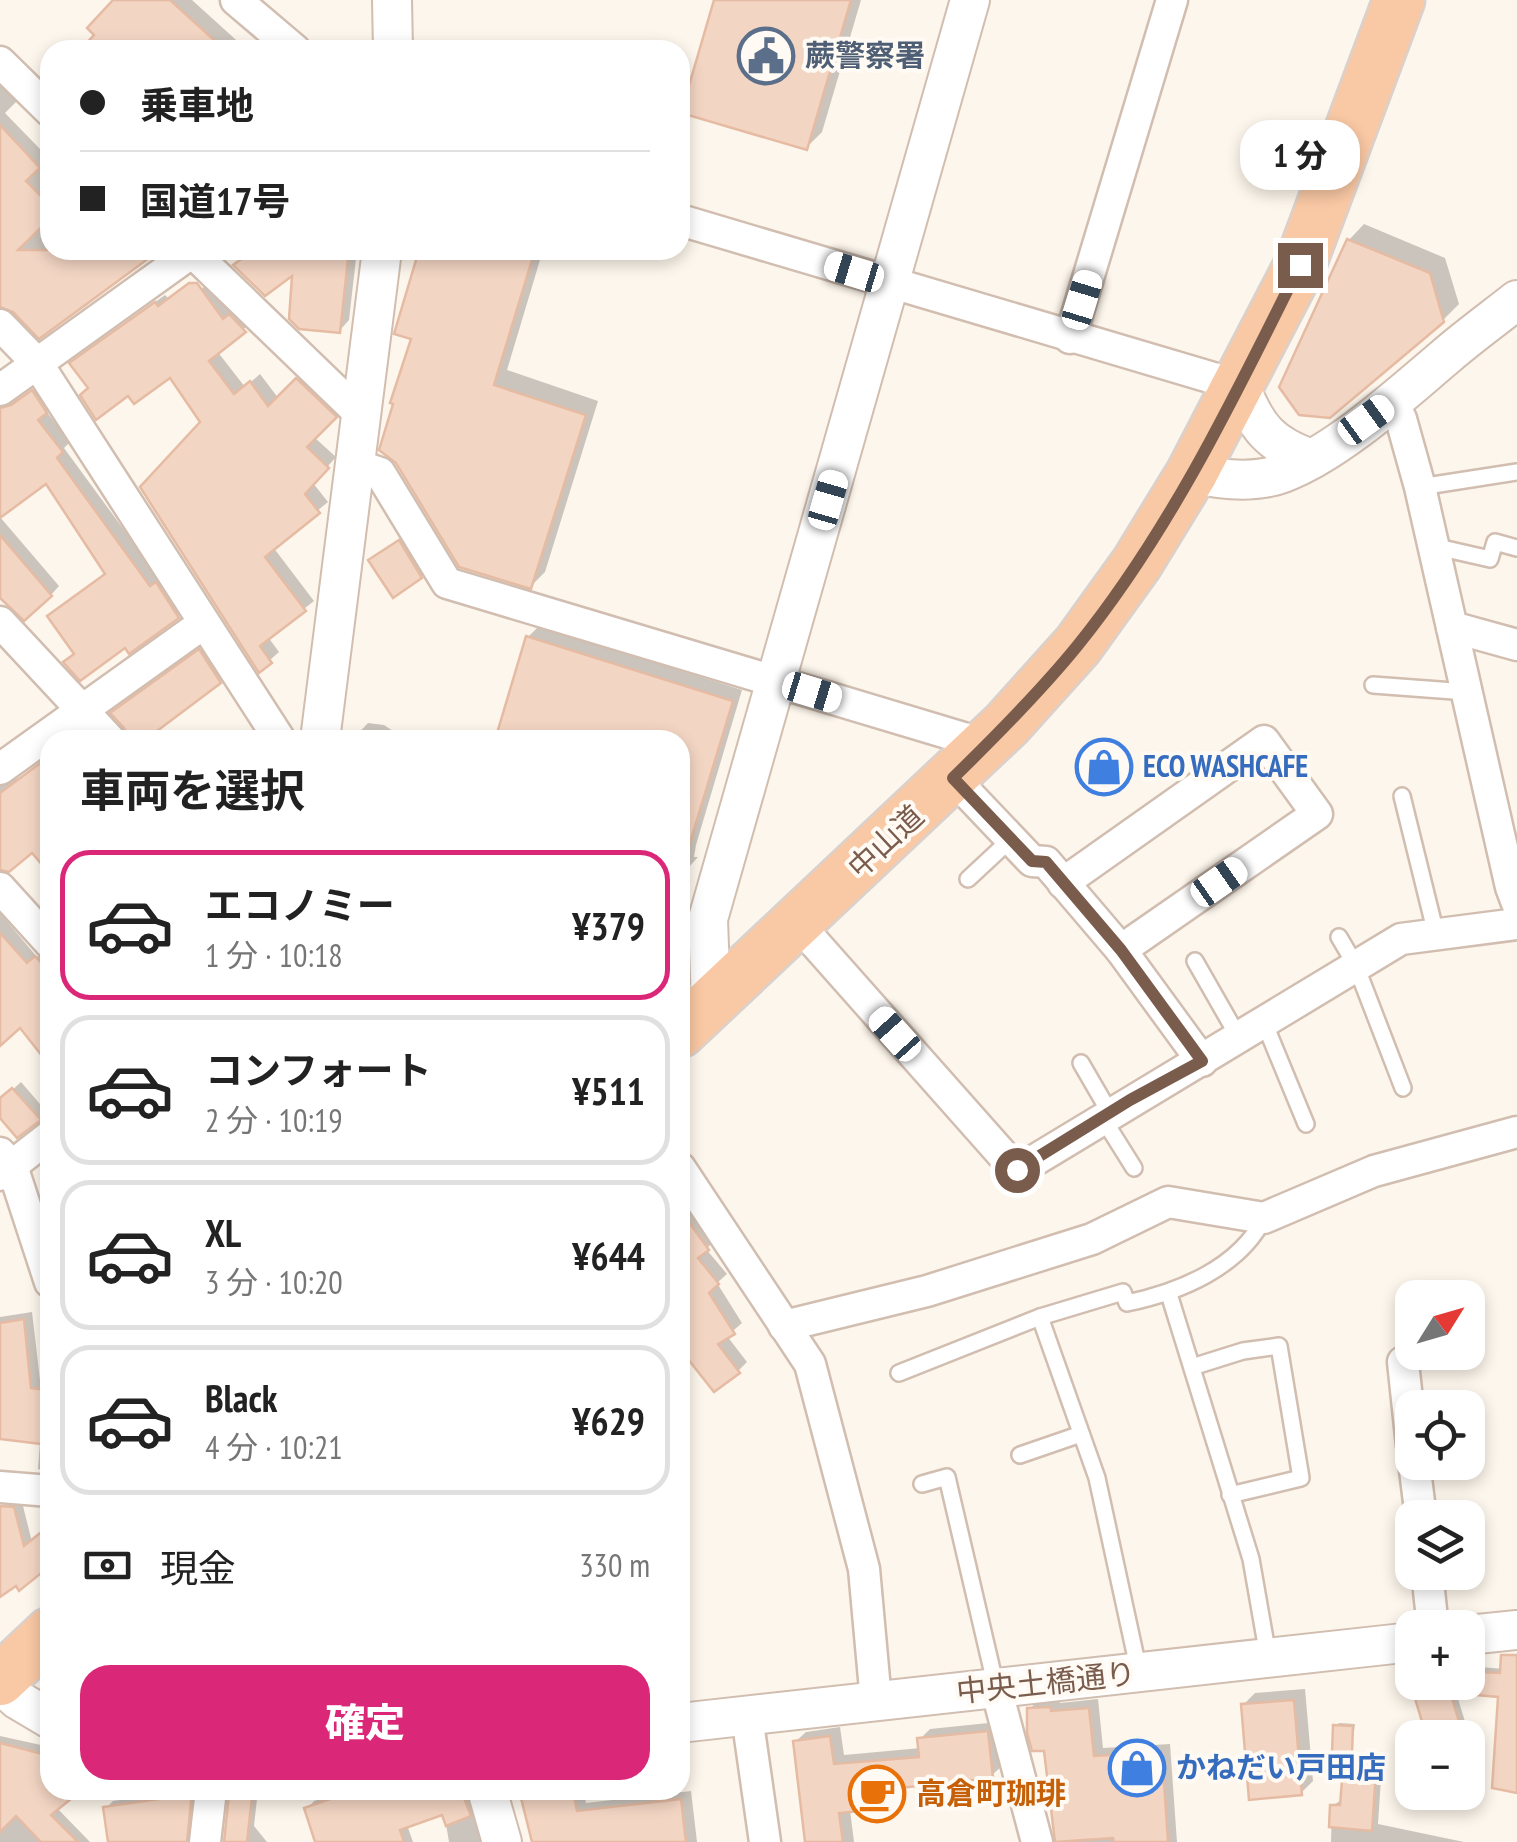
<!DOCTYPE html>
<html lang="ja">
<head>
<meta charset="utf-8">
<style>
	body { margin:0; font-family:"PT Sans Narrow","Noto Sans JP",sans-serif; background:#f2f2f2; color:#222; height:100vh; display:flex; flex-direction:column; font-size:38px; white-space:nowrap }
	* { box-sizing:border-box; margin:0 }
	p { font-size:32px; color:#767676 }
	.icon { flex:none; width:55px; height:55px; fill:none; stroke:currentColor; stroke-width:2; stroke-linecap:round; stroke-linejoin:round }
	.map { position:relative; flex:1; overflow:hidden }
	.side { position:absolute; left:40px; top:730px; width:650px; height:1070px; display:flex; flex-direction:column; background:#fff; border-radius:30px; box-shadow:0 5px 15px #0003 }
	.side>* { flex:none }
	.hud { position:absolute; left:40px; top:40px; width:650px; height:220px; border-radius:30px; box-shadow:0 5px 15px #0003; display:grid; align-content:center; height:220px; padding:0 40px; background:#fff }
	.needle { width:65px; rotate:53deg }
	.buttons { position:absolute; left:1395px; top:1280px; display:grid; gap:20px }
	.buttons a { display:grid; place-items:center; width:90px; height:90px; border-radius:20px; background:#fff; box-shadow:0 5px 15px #0003; font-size:50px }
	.end { position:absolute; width:45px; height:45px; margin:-22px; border:12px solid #7a5c4d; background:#fff; box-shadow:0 0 0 5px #fff }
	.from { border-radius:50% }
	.bubble { position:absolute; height:70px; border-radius:30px; background:#fff; box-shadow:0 5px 15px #0003; font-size:32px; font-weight:800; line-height:70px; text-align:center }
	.car { position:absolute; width:30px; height:60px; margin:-30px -15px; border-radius:12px; box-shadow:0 0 8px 2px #0007; background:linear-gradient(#fff 24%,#345 0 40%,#fff 0 76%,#345 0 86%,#fff 0) }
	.hud b { display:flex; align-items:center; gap:35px; height:95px; font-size:38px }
	.hud b+b { border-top:2px solid #e0e0e0 }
	.hud i { width:25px; height:25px; background:#222 }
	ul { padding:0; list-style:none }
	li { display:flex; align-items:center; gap:30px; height:150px; margin:0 20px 15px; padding:0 20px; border:5px solid #e0e0e0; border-radius:30px }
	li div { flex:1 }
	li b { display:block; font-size:38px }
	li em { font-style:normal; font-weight:800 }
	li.selected { border-color:#db2777 }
	li>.icon { width:90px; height:90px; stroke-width:1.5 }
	h2 { padding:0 40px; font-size:45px; line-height:120px }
	.pay { display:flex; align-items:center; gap:25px; height:110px; padding:0 40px; font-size:38px }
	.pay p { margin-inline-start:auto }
	.cta { display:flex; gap:20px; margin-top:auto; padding:20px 40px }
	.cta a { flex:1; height:115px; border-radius:30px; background:#db2777; color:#fff; font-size:40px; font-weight:800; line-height:115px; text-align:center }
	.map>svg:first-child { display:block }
	.shadow { fill:#0003 }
	.building { fill:#f3d5c3; stroke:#e6bba3; stroke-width:2.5 }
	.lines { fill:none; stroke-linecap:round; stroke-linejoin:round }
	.service-casing { stroke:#d1beb0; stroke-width:20 }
	.minor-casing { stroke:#d1beb0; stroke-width:35 }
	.tertiary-casing { stroke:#d1beb0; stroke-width:42 }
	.trunk-casing { stroke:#dad1cd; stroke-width:55 }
	.service { stroke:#fff; stroke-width:15 }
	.minor { stroke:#fff; stroke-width:30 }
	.tertiary { stroke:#fff; stroke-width:38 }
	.trunk { stroke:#f9c8a4; stroke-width:50 }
	.route { stroke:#7a5c4d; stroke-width:12 }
	.labels { text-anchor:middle; stroke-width:8; stroke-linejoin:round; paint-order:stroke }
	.service-label { font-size:30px; font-weight:bold; fill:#4e5e75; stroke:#fffaf3; text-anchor:start }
	.shop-label { font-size:30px; font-weight:bold; fill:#366cbe; stroke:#fffaf3; text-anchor:start }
	.street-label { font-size:30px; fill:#7a5c4d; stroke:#fffaf3 }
	.food-label { font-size:30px; font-weight:bold; fill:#c56008; stroke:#fffaf3; text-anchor:start }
</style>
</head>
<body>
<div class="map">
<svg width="1517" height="1842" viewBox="0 0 1517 1842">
	<rect width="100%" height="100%" fill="#fdf6ec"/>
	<g class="shadow">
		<path d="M 117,0 L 192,0 L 245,48 L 83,50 L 98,34 Z"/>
		<path d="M 717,0 L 861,0 L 822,132 L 806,148 Z"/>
		<path d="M 0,71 L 24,94 L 5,113 L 40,149 L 50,140 L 50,250 L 156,250 L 7,305 L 0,304 Z"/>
		<path d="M 1364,224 L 1445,258 L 1459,304 L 1443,320 L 1349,240 Z"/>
		<path d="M 303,250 L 357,250 L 349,320 L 340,330 Z"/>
		<path d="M 422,250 L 543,250 L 507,370 L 598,401 L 545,572 L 531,586 L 414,337 Z"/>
		<path d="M 211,282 L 233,312 L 240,307 L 253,321 L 217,351 L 245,387 L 260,374 L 279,399 L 307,371 L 344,407 L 314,437 L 336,457 L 313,483 L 328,502 L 273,547 L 314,601 L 268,637 L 279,652 L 260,669 L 203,422 L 170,374 L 128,393 L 91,387 L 82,354 L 165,295 L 168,298 L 172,295 L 179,304 Z"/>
		<path d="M 41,384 L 54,403 L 46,411 L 70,442 L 64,448 L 160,579 L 186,608 L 177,616 L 125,644 L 77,653 L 108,573 L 46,480 L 0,516 L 0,403 L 21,398 Z"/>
		<path d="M 0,517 L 59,586 L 51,595 L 0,594 Z"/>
		<path d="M 407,535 L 428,569 L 421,576 L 371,560 Z"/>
		<path d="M 539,626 L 742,690 L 696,845 L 694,857 L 698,857 L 680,877 L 680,740 L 498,740 L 528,637 Z"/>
		<path d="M 207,644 L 227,674 L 141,740 L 133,740 L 121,706 Z"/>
		<path d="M 368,723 L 384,725 L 393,731 L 392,740 L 352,740 Z"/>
		<path d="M 50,756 L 50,870 L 32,850 L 0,864 L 0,776 L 11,780 L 21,777 Z"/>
		<path d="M 0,913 L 37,957 L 45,950 L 50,956 L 50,1059 L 20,1025 L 0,1042 Z"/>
		<path d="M 21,1082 L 46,1111 L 39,1118 L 0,1114 L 0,1101 Z"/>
		<path d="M 50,1161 L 50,1191 L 42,1169 Z"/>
		<path d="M 680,1181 L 716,1239 L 706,1249 L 727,1274 L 717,1283 L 742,1323 L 727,1336 L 747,1362 L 738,1371 L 680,1345 Z"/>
		<path d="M 32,1312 L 40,1380 L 50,1381 L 50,1472 L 38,1469 L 40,1441 L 0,1436 L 0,1317 Z"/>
		<path d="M 22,1502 L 32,1542 L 50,1527 L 50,1560 L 0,1594 L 0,1507 Z"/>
		<path d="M 1468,1666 L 1517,1670 L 1517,1789 L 1501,1695 L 1455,1689 L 1476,1757 L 1468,1762 L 1468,1738 L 1430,1738 L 1413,1684 L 1399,1682 L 1405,1675 L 1412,1674 L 1412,1682 L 1468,1682 Z"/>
		<path d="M 1305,1689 L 1313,1781 L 1301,1793 L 1243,1705 L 1255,1693 Z"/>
		<path d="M 1039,1699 L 1060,1699 L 1060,1703 L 1098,1699 L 1103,1748 L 1170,1744 L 1177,1842 L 1062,1842 L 1046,1748 L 1030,1709 Z"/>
		<path d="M 998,1722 L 1003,1765 L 992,1775 L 900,1785 L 901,1795 L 890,1806 L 850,1810 L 854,1842 L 808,1842 L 795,1742 L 806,1732 L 840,1727 L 844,1755 L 921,1748 L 920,1739 L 930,1729 Z"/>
		<path d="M 1339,1723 L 1355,1724 L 1351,1752 L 1336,1726 Z"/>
		<path d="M 0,1736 L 50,1747 L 50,1790 L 78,1790 L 56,1807 L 90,1842 L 0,1842 Z"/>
		<path d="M 1352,1762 L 1382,1764 L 1378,1824 L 1464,1842 L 1331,1842 L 1332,1806 L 1343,1799 L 1345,1769 Z"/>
		<path d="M 163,1790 L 196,1790 L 190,1842 L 111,1842 L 106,1808 L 113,1801 L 162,1794 Z"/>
		<path d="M 237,1790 L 258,1790 L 254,1826 L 267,1842 L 226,1842 L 232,1796 Z"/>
		<path d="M 348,1790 L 470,1790 L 484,1842 L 449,1842 L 444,1812 L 407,1825 L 413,1842 L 324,1842 L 307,1809 L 314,1801 Z"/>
		<path d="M 515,1790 L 584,1790 L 586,1803 L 691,1791 L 697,1842 L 535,1842 L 524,1797 L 517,1798 Z"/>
	</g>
	<g class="building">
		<path d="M 113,0 L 170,0 L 225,50 L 80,50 L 94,35 L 87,28 Z"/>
		<path d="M 714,0 L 851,0 L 807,150 L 681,113 Z"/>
		<path d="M 0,125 L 40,168 L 26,181 L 50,205 L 50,219 L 18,250 L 160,250 L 39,339 L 13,312 L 0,307 Z"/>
		<path d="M 1347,239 L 1430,273 L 1444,322 L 1330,418 L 1299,415 L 1279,387 Z"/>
		<path d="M 254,250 L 349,250 L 340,333 L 299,329 L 289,319 L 292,276 L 265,296 L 233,265 Z"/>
		<path d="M 419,250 L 535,250 L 494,385 L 586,415 L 531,589 L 459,567 L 396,463 L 379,450 L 393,404 L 390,403 L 411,339 L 394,334 Z"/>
		<path d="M 189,283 L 197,283 L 223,319 L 229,314 L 246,332 L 209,361 L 234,394 L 250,381 L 268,406 L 296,378 L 337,417 L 307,447 L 329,468 L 305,494 L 320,513 L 265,557 L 306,611 L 260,646 L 272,663 L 259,673 L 140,487 L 200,422 L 170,378 L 134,404 L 128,396 L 96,420 L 80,395 L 88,388 L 69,363 L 155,302 L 158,306 Z"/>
		<path d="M 32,390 L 47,413 L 38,420 L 63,452 L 57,458 L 150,586 L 156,582 L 179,618 L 129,654 L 125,648 L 80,681 L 63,662 L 74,654 L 47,616 L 105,574 L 46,484 L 0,518 L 0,408 L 11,405 Z"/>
		<path d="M 0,535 L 52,596 L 24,621 L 0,598 Z"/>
		<path d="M 399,540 L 422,578 L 393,598 L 368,560 Z"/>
		<path d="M 526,636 L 733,701 L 685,859 L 680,858 L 680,740 L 495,740 Z"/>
		<path d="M 199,649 L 221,683 L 145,740 L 129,740 L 124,728 L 110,713 Z"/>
		<path d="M 50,756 L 50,874 L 32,853 L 9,872 L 0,870 L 0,793 Z"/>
		<path d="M 0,933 L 27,963 L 35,956 L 50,973 L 50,1066 L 20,1028 L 0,1046 Z"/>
		<path d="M 12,1088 L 41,1120 L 17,1138 L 0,1118 L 0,1098 Z"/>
		<path d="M 680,1210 L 709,1250 L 698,1258 L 719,1284 L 709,1293 L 735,1334 L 718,1344 L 740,1373 L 714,1392 L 680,1349 Z"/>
		<path d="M 24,1319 L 31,1388 L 50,1390 L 50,1445 L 0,1439 L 0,1323 Z"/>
		<path d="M 0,1506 L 14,1507 L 24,1546 L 50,1525 L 50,1566 L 19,1591 L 16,1586 L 0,1597 Z"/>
		<path d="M 1501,1655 L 1517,1655 L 1517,1793 L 1492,1788 L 1498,1697 L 1477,1695 L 1479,1672 L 1500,1673 Z"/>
		<path d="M 1410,1682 L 1447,1682 L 1464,1738 L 1427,1738 Z"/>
		<path d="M 1294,1700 L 1302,1795 L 1249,1800 L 1241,1704 Z"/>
		<path d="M 1051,1707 L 1051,1711 L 1089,1708 L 1094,1756 L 1162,1752 L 1168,1842 L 1114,1842 L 1113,1838 L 1055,1842 L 1044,1751 L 1032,1751 L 1027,1733 L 1027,1708 Z"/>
		<path d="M 1333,1725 L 1353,1726 L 1352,1754 L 1332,1753 Z"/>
		<path d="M 988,1731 L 993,1778 L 890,1789 L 891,1808 L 839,1813 L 843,1842 L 805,1842 L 793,1741 L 830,1736 L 834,1764 L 919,1757 L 917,1738 Z"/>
		<path d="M 0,1743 L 50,1756 L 50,1790 L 82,1790 L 51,1815 L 78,1842 L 41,1842 L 16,1816 L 0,1832 Z"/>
		<path d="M 1343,1768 L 1376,1771 L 1372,1831 L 1329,1827 L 1330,1805 L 1340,1805 Z"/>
		<path d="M 160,1790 L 192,1791 L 187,1842 L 108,1842 L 103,1807 L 159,1799 Z"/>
		<path d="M 356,1790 L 461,1790 L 471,1816 L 446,1826 L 442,1815 L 400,1830 L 404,1842 L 315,1842 L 304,1808 Z"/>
		<path d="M 519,1790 L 573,1790 L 577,1811 L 681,1799 L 686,1842 L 532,1842 Z"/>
		<path d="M 229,1795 L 252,1797 L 247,1842 L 224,1842 Z"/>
	</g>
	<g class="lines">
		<g class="service-casing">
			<g id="service">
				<path d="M 1420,487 L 1517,472"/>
				<path d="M 1433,546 L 1490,559 L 1495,542 L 1517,548"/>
				<path d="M 1373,685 L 1467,692"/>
				<path d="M 1402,796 L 1436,934"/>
				<path d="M 968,879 L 1011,839"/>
				<path d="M 1339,937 L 1356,966 L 1403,1088"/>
				<path d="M 1195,961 L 1239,1038"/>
				<path d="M 1264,1022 L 1306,1124"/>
				<path d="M 1081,1063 L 1110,1113"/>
				<path d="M 1102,1117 L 1134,1168"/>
				<path d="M 1169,1294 L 1251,1559 L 1268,1656"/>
				<path d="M 1040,1317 L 1097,1478 L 1139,1672"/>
				<path d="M 1192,1367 L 1243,1351 L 1279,1346 L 1301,1478 L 1230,1495"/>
				<path d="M 899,1373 L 1040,1317 L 1123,1292 L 1127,1303 C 1179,1292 1239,1268 1264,1218"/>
				<path d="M 1020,1455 L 1081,1434"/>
				<path d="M 922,1484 L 947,1477 L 996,1687"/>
			</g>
		</g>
		<g class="minor-casing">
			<g id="minor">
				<path d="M 236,0 L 295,50"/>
				<path d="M 0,62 L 50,111"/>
				<path d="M 680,220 L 1240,386"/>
				<path d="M 190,250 L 361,415"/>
				<path d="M 0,325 L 37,363 L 280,740"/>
				<path d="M 1070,338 L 1172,0"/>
				<path d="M 0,390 L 195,250"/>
				<path d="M 1392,401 L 1401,419 L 1420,487 L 1511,887 L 1517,903"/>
				<path d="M 354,464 L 380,473 L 447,583 L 987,745"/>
				<path d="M 0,622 L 110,740"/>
				<path d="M 1452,627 L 1517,645"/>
				<path d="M 0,769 L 204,623"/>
				<path d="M 953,778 L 1032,861 L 1046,862 L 1121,950"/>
				<path d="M 1063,883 L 1264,741 L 1317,814 L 1121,950 L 1202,1061"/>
				<path d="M 0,888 L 50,943"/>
				<path d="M 798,924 L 1017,1171 L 1401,939 L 1517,924"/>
				<path d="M 0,1153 L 12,1166 L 50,1282"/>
				<path d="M 680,1168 L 810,1364 L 864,1569 L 876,1701"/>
				<path d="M 0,1175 L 50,1136"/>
				<path d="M 784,1326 L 927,1291 L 1092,1239 L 1168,1202 L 1264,1218 L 1374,1171 L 1517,1132"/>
				<path d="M 1403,1362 L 1412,1446"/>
				<path d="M 1414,1462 L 1421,1518"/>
				<path d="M 0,1487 L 50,1491"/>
				<path d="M 1427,1572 L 1433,1628"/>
				<path d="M 996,1688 L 1037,1842"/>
				<path d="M 747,1716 L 765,1842"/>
				<path d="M 205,1842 L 211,1790"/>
			</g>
		</g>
		<g class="tertiary-casing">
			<g id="tertiary">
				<path d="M 392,0 L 393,50"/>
				<path d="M 1240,386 C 1256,427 1270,445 1312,459"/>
				<path d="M 1192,473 C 1221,480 1254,484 1283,473 C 1338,452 1400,395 1445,357 C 1468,337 1493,319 1517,300"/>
				<path d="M 320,740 L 382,250"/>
				<path d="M 711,1004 L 708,919 L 970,0"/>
				<path d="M 1468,1635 L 1517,1630"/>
				<path d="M 0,1684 L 18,1700 L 50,1719"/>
				<path d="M 680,1723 L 1412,1642"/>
				<path d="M 487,1790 L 502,1842"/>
			</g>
		</g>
		<g class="trunk-casing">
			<g id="trunk">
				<path d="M 680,1032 L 1007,724 L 1078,645 L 1137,563 L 1192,473 L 1300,265 L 1399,0"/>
				<path d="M 0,1680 L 50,1633"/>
			</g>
		</g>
		<use href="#service" class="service"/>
		<use href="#minor" class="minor"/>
		<use href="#tertiary" class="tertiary"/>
		<use href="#trunk" class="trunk"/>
	</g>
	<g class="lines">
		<path class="route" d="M 1017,1170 L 1130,1100 L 1202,1061 L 1121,950 L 1046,862 L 1032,861 L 953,778 C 996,736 1040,692 1078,645 C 1170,531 1235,396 1300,265"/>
	</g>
	<defs>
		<g id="civic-ring" transform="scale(2.875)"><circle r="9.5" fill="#fffaf3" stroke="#5c6f8a" stroke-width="1.5"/><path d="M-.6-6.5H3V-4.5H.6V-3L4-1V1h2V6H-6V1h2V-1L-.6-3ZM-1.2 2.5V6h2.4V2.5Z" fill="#5c6f8a"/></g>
		<g id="shop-ring" transform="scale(2.875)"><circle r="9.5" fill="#fffaf3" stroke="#3f7fe0" stroke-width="1.5"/><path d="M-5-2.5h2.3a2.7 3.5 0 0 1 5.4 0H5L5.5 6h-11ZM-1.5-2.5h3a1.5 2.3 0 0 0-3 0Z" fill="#3f7fe0"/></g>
		<g id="cafe-ring" transform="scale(2.875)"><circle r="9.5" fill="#fffaf3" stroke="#e8710a" stroke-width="1.5"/><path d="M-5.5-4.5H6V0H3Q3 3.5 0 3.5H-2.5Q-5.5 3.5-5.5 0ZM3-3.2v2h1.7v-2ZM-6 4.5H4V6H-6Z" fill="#e8710a"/></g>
	</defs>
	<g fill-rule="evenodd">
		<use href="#civic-ring" x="766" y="56"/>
		<use href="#shop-ring" x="1104" y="767"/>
		<use href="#shop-ring" x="1137" y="1768"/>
		<use href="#cafe-ring" x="877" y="1794"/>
	</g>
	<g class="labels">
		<g class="service-label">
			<text x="805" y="66">蕨警察署</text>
		</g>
		<g class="shop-label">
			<text x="1143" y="777">ECO WASHCAFE</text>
			<text x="1176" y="1778">かねだい戸田店</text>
		</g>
		<g class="street-label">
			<text transform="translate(886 842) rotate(-43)" y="10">中山道</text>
			<text transform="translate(1046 1683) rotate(-6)" y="10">中央土橋通り</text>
		</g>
		<g class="food-label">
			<text x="916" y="1804">高倉町珈琲</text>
		</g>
	</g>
</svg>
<div class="buttons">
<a><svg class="needle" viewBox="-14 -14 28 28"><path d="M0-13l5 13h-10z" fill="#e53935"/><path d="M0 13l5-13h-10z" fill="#767676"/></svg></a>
<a><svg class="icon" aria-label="locate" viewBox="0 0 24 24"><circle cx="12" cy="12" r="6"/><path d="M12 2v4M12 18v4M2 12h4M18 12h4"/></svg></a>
<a><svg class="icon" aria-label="layers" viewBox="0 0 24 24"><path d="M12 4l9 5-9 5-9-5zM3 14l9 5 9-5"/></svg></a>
<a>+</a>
<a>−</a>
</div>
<i class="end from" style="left:1017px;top:1170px"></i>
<i class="end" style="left:1300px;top:265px"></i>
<div class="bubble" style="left:1240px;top:120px;width:120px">1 分</div>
<i class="car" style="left:854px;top:272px;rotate:287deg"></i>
<i class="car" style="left:1082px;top:300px;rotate:17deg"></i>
<i class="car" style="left:1366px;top:420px;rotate:54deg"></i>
<i class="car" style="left:828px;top:500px;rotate:16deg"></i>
<i class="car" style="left:812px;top:692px;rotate:107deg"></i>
<i class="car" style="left:1219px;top:882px;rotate:55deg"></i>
<i class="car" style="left:895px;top:1034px;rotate:318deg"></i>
<div class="hud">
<b><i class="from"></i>乗車地</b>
<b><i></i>国道17号</b>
</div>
<section class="side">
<h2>車両を選択</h2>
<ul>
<li class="selected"><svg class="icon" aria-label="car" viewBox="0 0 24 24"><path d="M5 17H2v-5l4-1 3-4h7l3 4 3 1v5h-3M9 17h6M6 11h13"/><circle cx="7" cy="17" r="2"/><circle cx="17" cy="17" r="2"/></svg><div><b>エコノミー</b><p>1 分 · 10:18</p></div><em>¥379</em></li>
<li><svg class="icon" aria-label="car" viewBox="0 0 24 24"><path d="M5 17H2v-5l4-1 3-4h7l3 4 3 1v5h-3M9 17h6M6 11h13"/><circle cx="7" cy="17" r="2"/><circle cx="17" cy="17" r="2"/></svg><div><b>コンフォート</b><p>2 分 · 10:19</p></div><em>¥511</em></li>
<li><svg class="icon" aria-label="car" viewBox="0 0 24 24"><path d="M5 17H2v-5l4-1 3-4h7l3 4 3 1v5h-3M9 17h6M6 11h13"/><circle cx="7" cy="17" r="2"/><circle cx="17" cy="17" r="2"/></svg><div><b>XL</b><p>3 分 · 10:20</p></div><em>¥644</em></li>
<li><svg class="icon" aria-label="car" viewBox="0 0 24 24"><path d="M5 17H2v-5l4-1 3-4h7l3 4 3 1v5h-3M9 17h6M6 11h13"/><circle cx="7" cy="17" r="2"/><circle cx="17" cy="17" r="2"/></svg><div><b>Black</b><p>4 分 · 10:21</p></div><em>¥629</em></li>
</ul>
<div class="pay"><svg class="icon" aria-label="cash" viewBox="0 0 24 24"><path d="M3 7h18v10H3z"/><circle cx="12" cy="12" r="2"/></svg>現金<p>330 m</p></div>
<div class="cta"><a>確定</a></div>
</section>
</div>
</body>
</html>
